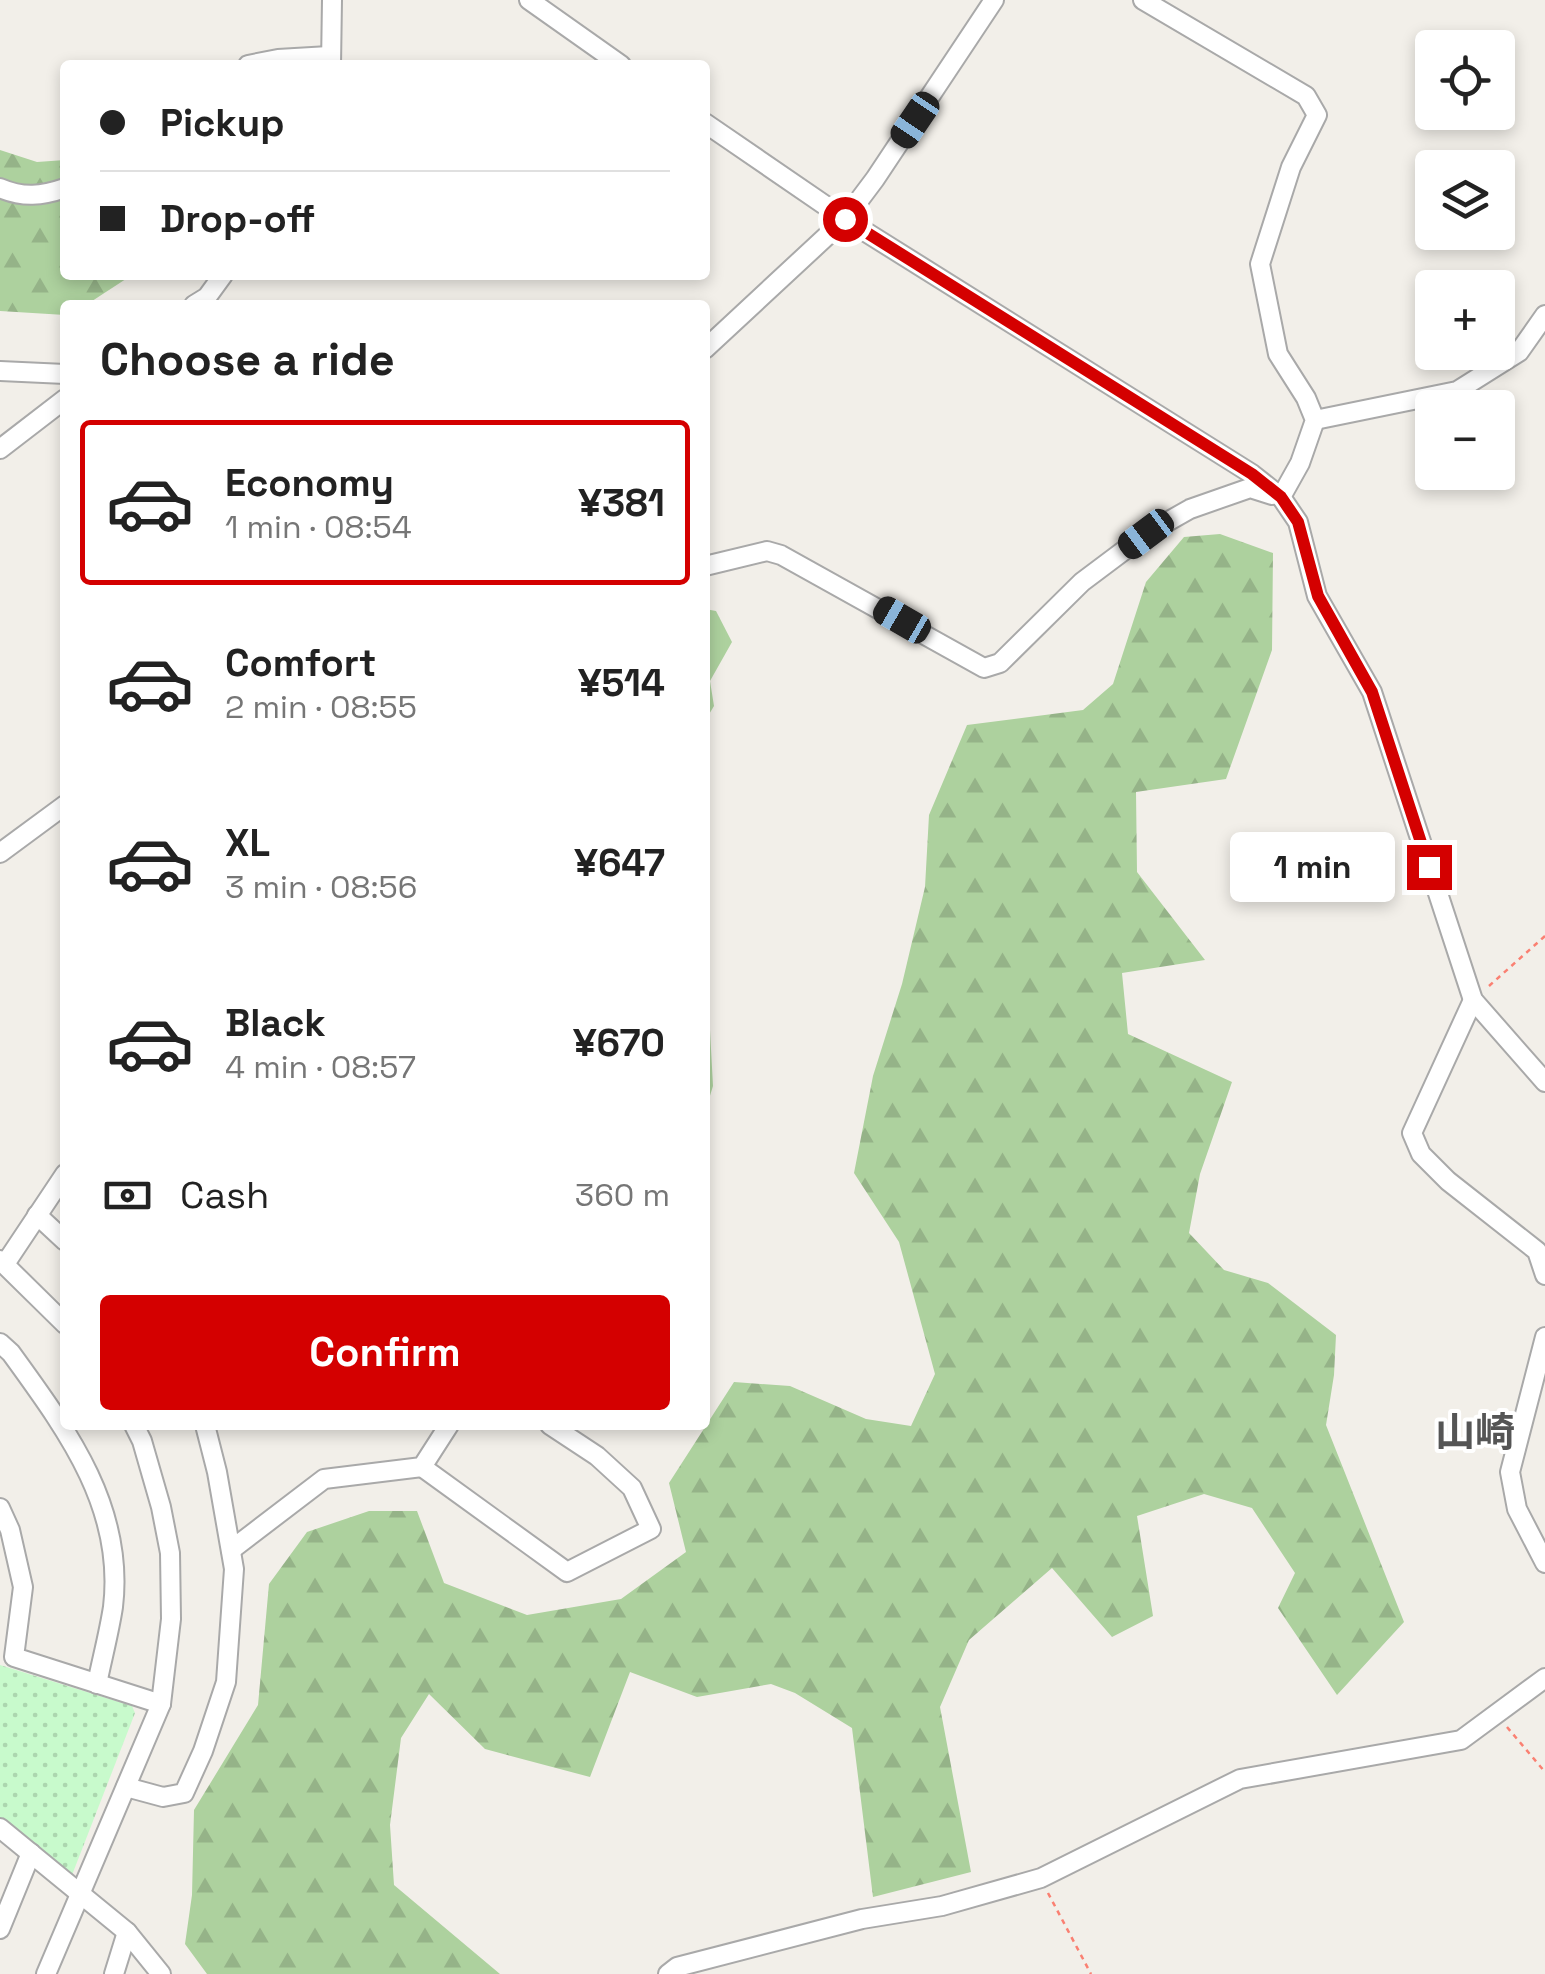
<!DOCTYPE html>
<html lang="en">
<head>
<meta charset="utf-8">
<style>
	body { margin:0; font-family:"Space Grotesk","Noto Sans JP",sans-serif; background:#f6f6f6; color:#222; height:100vh; display:flex; flex-direction:column; font-size:38px; white-space:nowrap }
	* { box-sizing:border-box; margin:0 }
	p { font-size:32px; color:#767676 }
	.icon { flex:none; width:55px; height:55px; fill:none; stroke:currentColor; stroke-width:2; stroke-linecap:round; stroke-linejoin:round }
	.map { position:relative; flex:1; overflow:hidden }
	.side { position:absolute; left:60px; top:300px; width:650px; height:1130px; display:flex; flex-direction:column; background:#fff; border-radius:10px; box-shadow:0 5px 15px #0003 }
	.side>* { flex:none }
	.guide { position:absolute; left:60px; top:60px; width:650px; height:220px; border-radius:10px; box-shadow:0 5px 15px #0003; display:grid; align-content:center; height:220px; padding:0 40px; background:#fff }
	.fabs { position:absolute; left:1415px; top:30px; display:grid; gap:20px }
	.fabs a { display:grid; place-items:center; width:100px; height:100px; border-radius:10px; background:#fff; box-shadow:0 5px 15px #0003; font-size:50px }
	.end { position:absolute; width:45px; height:45px; margin:-22px; border:12px solid #d40000; background:#fff; box-shadow:0 0 0 5px #fff }
	.from { border-radius:50% }
	.bubble { position:absolute; height:70px; border-radius:10px; background:#fff; box-shadow:0 5px 15px #0003; font-size:32px; font-weight:700; line-height:70px; text-align:center }
	.car { position:absolute; width:30px; height:60px; margin:-30px -15px; border-radius:12px; box-shadow:0 0 8px 2px #0007; background:linear-gradient(#222 24%,#8ab4d8 0 40%,#222 0 76%,#8ab4d8 0 86%,#222 0) }
	.guide b { display:flex; align-items:center; gap:35px; height:95px; font-size:38px }
	.guide b+b { border-top:2px solid #e0e0e0 }
	.guide i { width:25px; height:25px; background:#222 }
	ul { padding:0; list-style:none }
	li { display:flex; align-items:center; gap:30px; height:165px; margin:0 20px 15px; padding:0 20px; border:5px solid transparent; border-radius:10px }
	li div { flex:1 }
	li b { display:block; font-size:38px }
	li em { font-style:normal; font-weight:700 }
	li.on { border-color:#d40000 }
	li>.icon { width:90px; height:90px; stroke-width:1.5 }
	h2 { padding:0 40px; font-size:45px; line-height:120px }
	.pay { display:flex; align-items:center; gap:25px; height:110px; padding:0 40px; font-size:38px }
	.pay p { margin-inline-start:auto }
	.button { display:flex; gap:20px; margin-top:auto; padding:20px 40px }
	.button a { flex:1; height:115px; border-radius:10px; background:#d40000; color:#fff; font-size:40px; font-weight:700; line-height:115px; text-align:center }
	.map>svg:first-child { display:block }
	.forest { fill:url(#forest-firs) }
	.park { fill:url(#park-dots) }
	.lines { fill:none; stroke-linecap:round; stroke-linejoin:round }
	.minor-casing { stroke:#a9a9a9; stroke-width:22 }
	.path { stroke:#fa8072; stroke-width:2.5; stroke-dasharray:5 5; stroke-linecap:butt }
	.minor { stroke:#fff; stroke-width:18 }
	.route { stroke:#d40000; stroke-width:12 }
	.labels { text-anchor:middle; stroke-width:8; stroke-linejoin:round; paint-order:stroke }
	.quarter-label { font-size:40px; font-weight:bold; fill:#555; stroke:#fff }
</style>
</head>
<body>
<div class="map">
<svg width="1545" height="1974" viewBox="0 0 1545 1974">
	<defs>
		<pattern id="forest-firs" width="22" height="20" patternUnits="userSpaceOnUse" patternTransform="scale(2.5)"><rect width="22" height="20" fill="#add19e"/><path d="M5 1l3.5 6h-7zM16 11l3.5 6h-7z" fill="#95b388"/></pattern>
		<pattern id="park-dots" width="8" height="8" patternUnits="userSpaceOnUse" patternTransform="scale(2.5)"><rect width="8" height="8" fill="#c8facc"/><path d="M2 2h.1M6 6h.1" fill="none" stroke="#acd6af" stroke-width="1.8" stroke-linecap="round"/></pattern>
	</defs>
	<rect width="100%" height="100%" fill="#f2efe9"/>
	<g class="forest">
		<path d="M 0,150 L 37,162 L 65,160 L 65,275 L 132,275 L 86,305 L 65,305 L 65,315 L 0,311 Z"/>
		<path d="M 1220,534 L 1273,553 L 1272,650 L 1226,779 L 1136,792 L 1137,872 L 1205,960 L 1122,973 L 1128,1034 L 1232,1082 L 1200,1174 L 1189,1233 L 1224,1270 L 1268,1283 L 1336,1335 L 1334,1375 L 1326,1425 L 1404,1622 L 1337,1695 L 1278,1608 L 1295,1573 L 1252,1508 L 1204,1494 L 1137,1516 L 1153,1616 L 1112,1637 L 1052,1568 L 969,1640 L 940,1707 L 971,1872 L 873,1897 L 852,1728 L 795,1693 L 771,1684 L 697,1697 L 630,1672 L 590,1777 L 485,1749 L 429,1694 L 401,1738 L 390,1825 L 394,1885 L 500,1974 L 207,1974 L 185,1944 L 192,1895 L 194,1810 L 258,1705 L 269,1584 L 307,1532 L 369,1511 L 417,1511 L 444,1583 L 527,1615 L 621,1599 L 686,1552 L 669,1483 L 734,1382 L 790,1386 L 866,1419 L 911,1426 L 935,1374 L 899,1242 L 854,1173 L 873,1076 L 902,984 L 925,887 L 929,815 L 967,725 L 1083,710 L 1113,684 L 1146,582 L 1184,537 Z"/>
		<path d="M 705,609 L 716,611 L 732,642 L 710,681 L 714,706 L 705,721 Z"/>
		<path d="M 705,897 L 709,903 L 706,955 L 713,1086 L 705,1112 Z"/>
	</g>
	<path class="park" d="M 0,1665 L 132,1706 L 135,1713 L 72,1875 L 65,1876 L 0,1820 Z"/>
	<g class="lines">
		<g class="minor-casing">
			<g id="minor">
				<path d="M 529,0 L 621,65"/>
				<path d="M 1143,0 L 1306,96 L 1317,115 L 1291,167 L 1260,264 L 1278,354 L 1306,398 L 1315,420 L 1300,463 L 1281,497"/>
				<path d="M 248,65 L 278,59 L 329,56"/>
				<path d="M 331,65 L 332,0"/>
				<path d="M 705,123 L 845,219 L 1252,474 L 1281,497 L 1298,522 L 1317,596 L 1372,692 L 1473,1000 L 1545,1082"/>
				<path d="M 0,188 C 23,198 42,196 65,188"/>
				<path d="M 194,305 L 207,297 L 223,275"/>
				<path d="M 705,349 L 845,219 L 875,179 L 994,0"/>
				<path d="M 0,371 L 65,374"/>
				<path d="M 1315,420 L 1457,391 L 1519,352 L 1545,315"/>
				<path d="M 0,449 L 65,399"/>
				<path d="M 705,566 L 767,551 L 781,555 L 984,668 L 1000,663 L 1082,582 L 1146,534 L 1190,509 L 1250,488 L 1272,495"/>
				<path d="M 0,853 L 65,805"/>
				<path d="M 1473,1000 L 1412,1133 L 1421,1154 L 1448,1181 L 1537,1251 L 1545,1275"/>
				<path d="M 37,1215 L 65,1241"/>
				<path d="M 0,1260 L 65,1324"/>
				<path d="M 5,1264 L 65,1174"/>
				<path d="M 1545,1337 L 1510,1472 L 1517,1509 L 1545,1563"/>
				<path d="M 0,1343 L 11,1353 C 66,1429 125,1507 113,1607 C 109,1633 102,1659 97,1684"/>
				<path d="M 422,1467 L 567,1572 L 651,1529 L 632,1488 L 597,1456 L 550,1425"/>
				<path d="M 0,1508 L 10,1530 L 23,1587 L 14,1657 L 161,1704"/>
				<path d="M 231,1550 L 324,1479 L 422,1467 L 449,1425"/>
				<path d="M 126,1787 L 163,1797 L 184,1793 L 203,1751 L 226,1682 L 234,1569 L 217,1472 L 205,1425"/>
				<path d="M 0,1828 L 127,1932 L 161,1974"/>
				<path d="M 0,1929 L 31,1853"/>
				<path d="M 46,1974 L 161,1704 L 171,1619 L 170,1553 L 161,1507 L 142,1441 L 134,1425"/>
				<path d="M 114,1974 L 127,1932"/>
				<path d="M 668,1974 L 677,1967 L 862,1919 L 942,1906 L 1041,1878 L 1240,1779 L 1461,1740 L 1545,1678"/>
			</g>
		</g>
		<g class="path">
			<path d="M 1489,986 L 1545,936"/>
			<path d="M 1507,1727 L 1545,1772"/>
			<path d="M 1048,1893 L 1091,1974"/>
		</g>
		<use href="#minor" class="minor"/>
	</g>
	<g class="lines">
		<path class="route" d="M 845,219 L 1252,474 L 1281,497 L 1298,522 L 1318,596 L 1372,692 L 1429,867"/>
	</g>
	<g class="labels">
		<g class="quarter-label">
			<text x="1475" y="1446">山崎</text>
		</g>
	</g>
</svg>
<div class="fabs">
<a><svg class="icon" aria-label="locate" viewBox="0 0 24 24"><circle cx="12" cy="12" r="6"/><path d="M12 2v4M12 18v4M2 12h4M18 12h4"/></svg></a>
<a><svg class="icon" aria-label="layers" viewBox="0 0 24 24"><path d="M12 4l9 5-9 5-9-5zM3 14l9 5 9-5"/></svg></a>
<a>+</a>
<a>−</a>
</div>
<i class="end from" style="left:845px;top:219px"></i>
<i class="end" style="left:1429px;top:867px"></i>
<div class="bubble" style="left:1230px;top:832px;width:165px">1 min</div>
<i class="car" style="left:915px;top:120px;rotate:214deg"></i>
<i class="car" style="left:1146px;top:534px;rotate:233deg"></i>
<i class="car" style="left:902px;top:620px;rotate:300deg"></i>
<div class="guide">
<b><i class="from"></i>Pickup</b>
<b><i></i>Drop-off</b>
</div>
<section class="side">
<h2>Choose a ride</h2>
<ul>
<li class="on"><svg class="icon" aria-label="car" viewBox="0 0 24 24"><path d="M5 17H2v-5l4-1 3-4h7l3 4 3 1v5h-3M9 17h6M6 11h13"/><circle cx="7" cy="17" r="2"/><circle cx="17" cy="17" r="2"/></svg><div><b>Economy</b><p>1 min · 08:54</p></div><em>¥381</em></li>
<li><svg class="icon" aria-label="car" viewBox="0 0 24 24"><path d="M5 17H2v-5l4-1 3-4h7l3 4 3 1v5h-3M9 17h6M6 11h13"/><circle cx="7" cy="17" r="2"/><circle cx="17" cy="17" r="2"/></svg><div><b>Comfort</b><p>2 min · 08:55</p></div><em>¥514</em></li>
<li><svg class="icon" aria-label="car" viewBox="0 0 24 24"><path d="M5 17H2v-5l4-1 3-4h7l3 4 3 1v5h-3M9 17h6M6 11h13"/><circle cx="7" cy="17" r="2"/><circle cx="17" cy="17" r="2"/></svg><div><b>XL</b><p>3 min · 08:56</p></div><em>¥647</em></li>
<li><svg class="icon" aria-label="car" viewBox="0 0 24 24"><path d="M5 17H2v-5l4-1 3-4h7l3 4 3 1v5h-3M9 17h6M6 11h13"/><circle cx="7" cy="17" r="2"/><circle cx="17" cy="17" r="2"/></svg><div><b>Black</b><p>4 min · 08:57</p></div><em>¥670</em></li>
</ul>
<div class="pay"><svg class="icon" aria-label="cash" viewBox="0 0 24 24"><path d="M3 7h18v10H3z"/><circle cx="12" cy="12" r="2"/></svg>Cash<p>360 m</p></div>
<div class="button"><a>Confirm</a></div>
</section>
</div>
</body>
</html>
